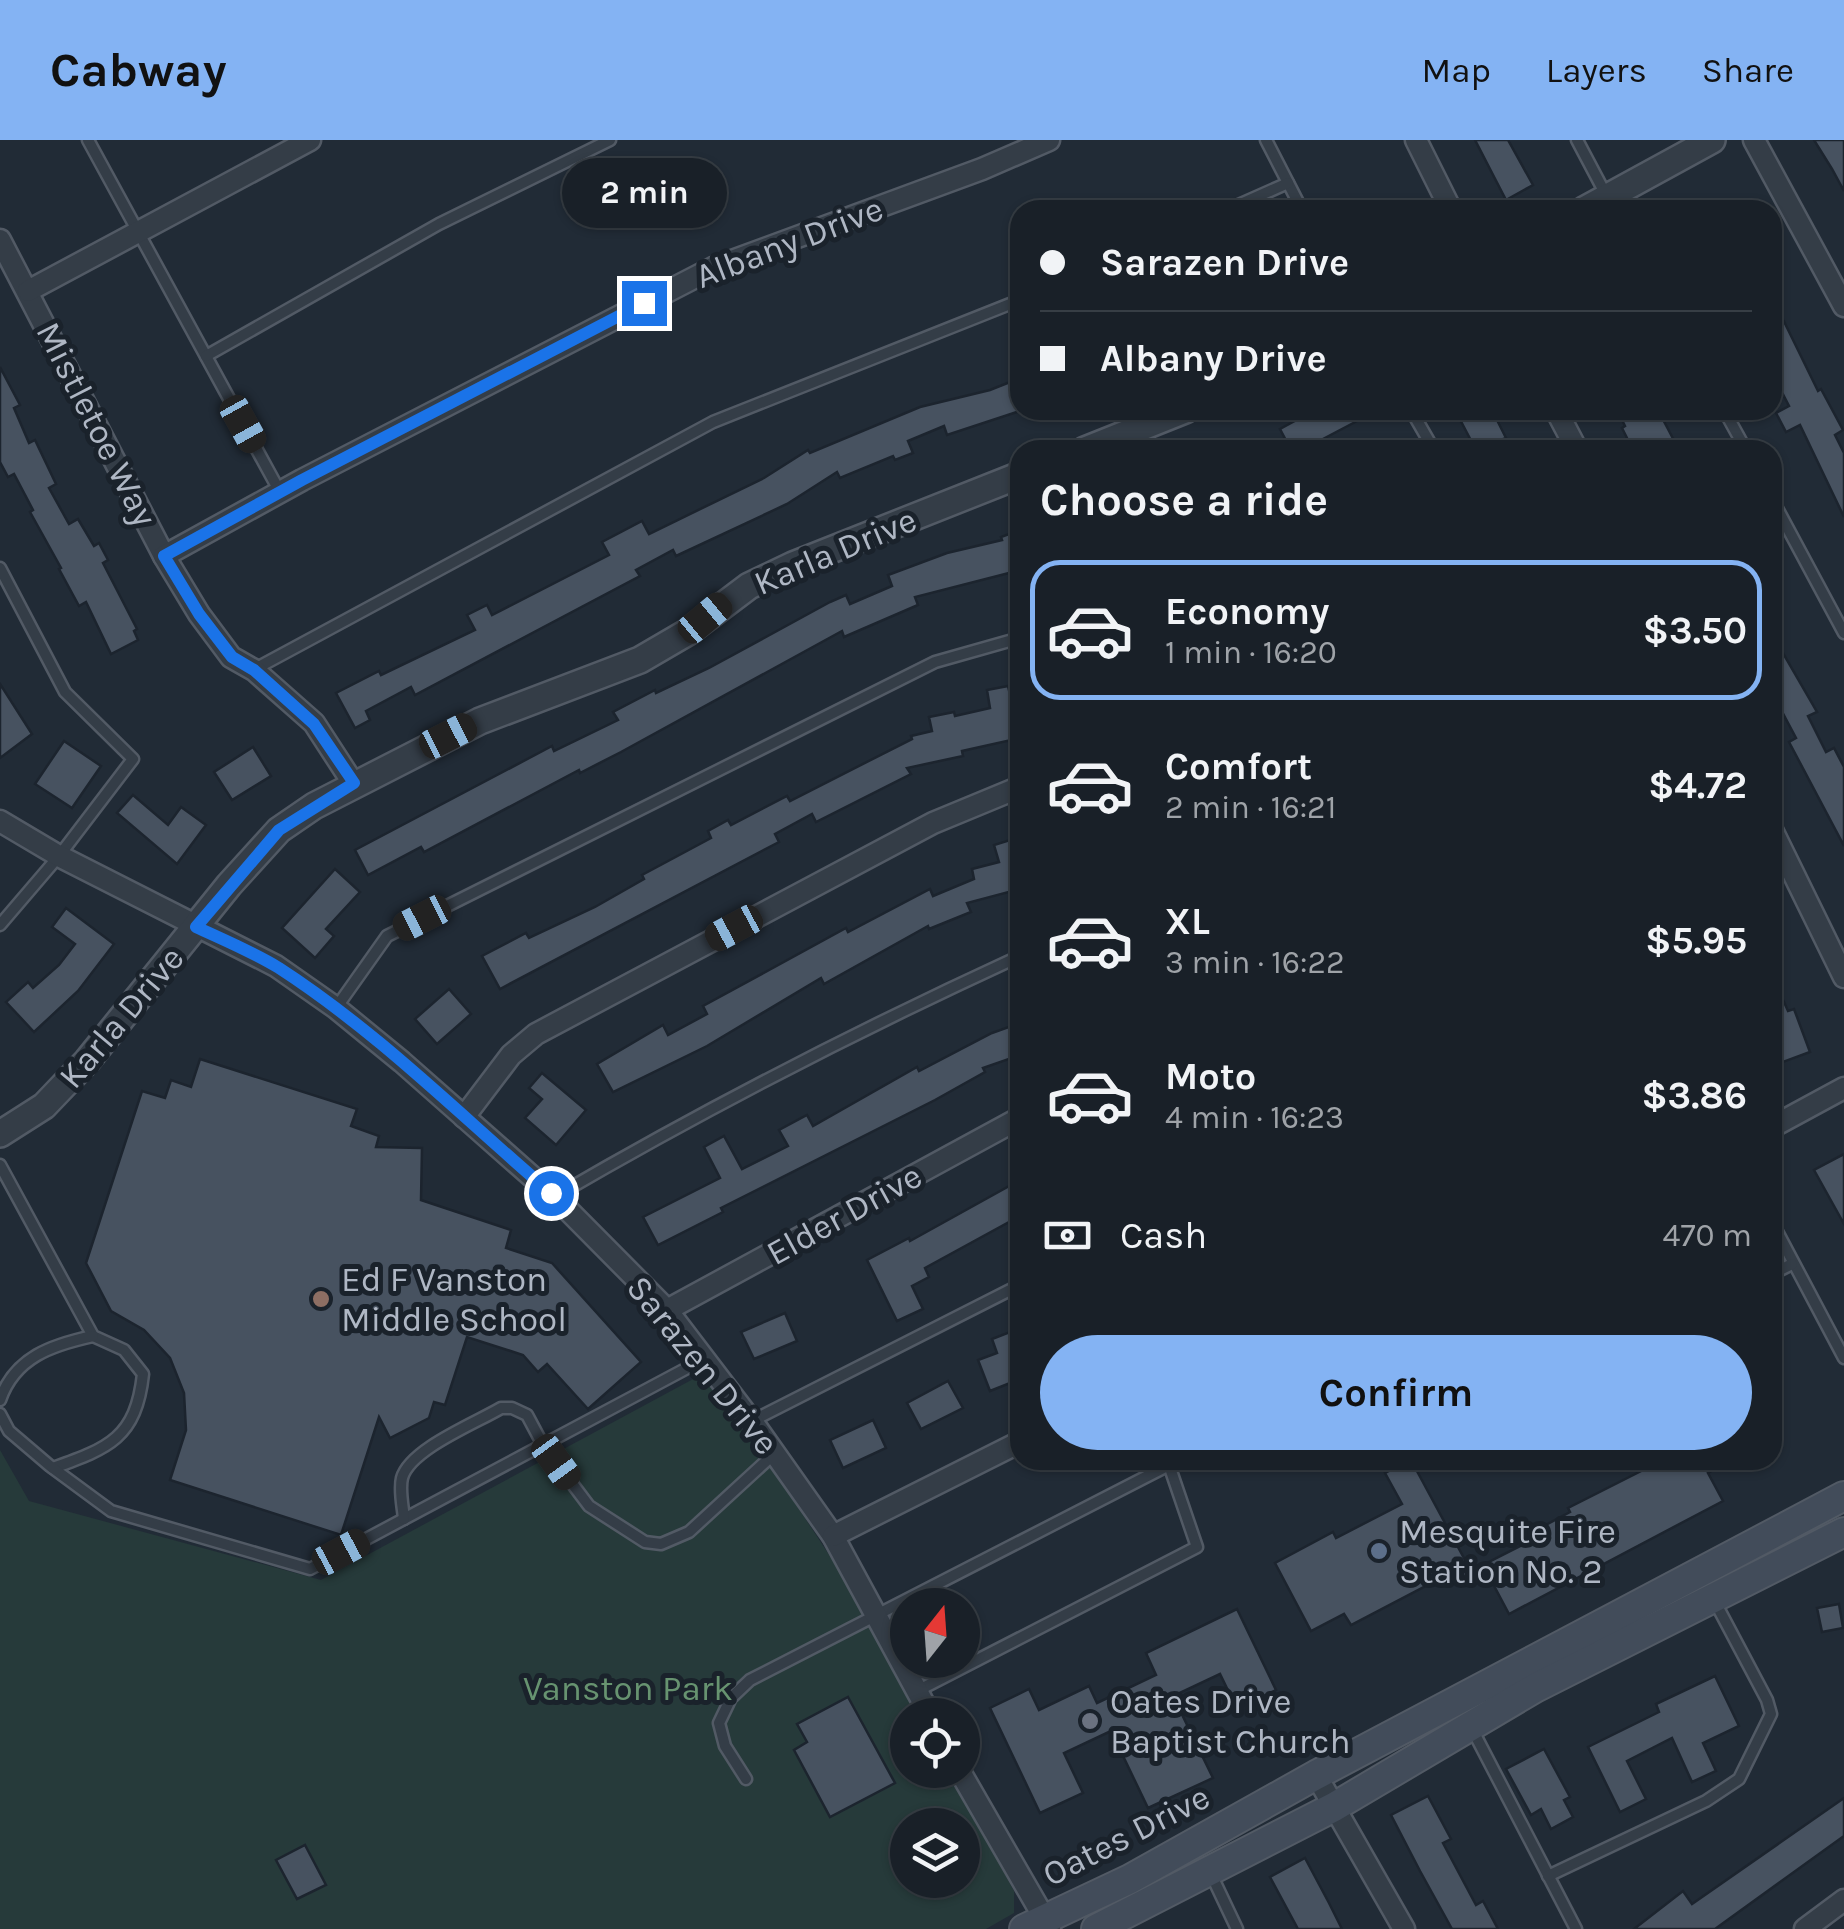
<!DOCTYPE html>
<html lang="en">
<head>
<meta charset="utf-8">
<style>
	body { margin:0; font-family:Karla,sans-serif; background:#262d34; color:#f1f3f6; height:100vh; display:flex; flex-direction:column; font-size:38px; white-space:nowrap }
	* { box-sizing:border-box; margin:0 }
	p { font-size:32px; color:#9fa3a8 }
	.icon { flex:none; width:55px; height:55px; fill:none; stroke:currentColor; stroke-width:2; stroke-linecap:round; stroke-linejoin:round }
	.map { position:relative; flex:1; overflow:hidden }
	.sheet { position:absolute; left:1010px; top:300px; width:772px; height:1030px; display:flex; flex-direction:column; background:#192028; border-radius:30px; box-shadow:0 2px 8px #0004,0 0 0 2px #373e45 }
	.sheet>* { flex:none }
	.guide { position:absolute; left:1010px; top:60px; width:772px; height:220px; border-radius:30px; box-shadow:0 2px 8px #0004,0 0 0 2px #373e45; display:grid; align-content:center; height:220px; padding:0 30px; background:#192028 }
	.needle { width:65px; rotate:17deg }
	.fabs { position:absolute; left:890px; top:1448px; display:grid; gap:20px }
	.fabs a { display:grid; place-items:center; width:90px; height:90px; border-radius:50%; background:#192028; box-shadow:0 2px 8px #0004,0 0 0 2px #373e45; font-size:50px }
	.end { position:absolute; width:45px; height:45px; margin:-22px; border:12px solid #1a73e8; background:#fff; box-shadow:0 0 0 5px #fff }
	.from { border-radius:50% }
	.bubble { position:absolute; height:70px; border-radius:35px; background:#192028; box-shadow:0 2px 8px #0004,0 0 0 2px #373e45; font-size:32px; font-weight:700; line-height:70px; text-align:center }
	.car { position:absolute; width:30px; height:60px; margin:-30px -15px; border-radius:12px; box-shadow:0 0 8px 2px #0007; background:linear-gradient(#222 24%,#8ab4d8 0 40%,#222 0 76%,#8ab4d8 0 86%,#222 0) }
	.guide b { display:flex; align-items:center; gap:35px; height:95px; font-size:38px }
	.guide b+b { border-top:2px solid #373e45 }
	.guide i { width:25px; height:25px; background:#f1f3f6 }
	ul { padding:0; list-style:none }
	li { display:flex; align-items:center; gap:30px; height:140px; margin:0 20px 15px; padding:0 10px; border:5px solid transparent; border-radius:30px }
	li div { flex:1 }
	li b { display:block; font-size:38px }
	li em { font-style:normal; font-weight:700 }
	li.current { border-color:#84b3f3 }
	li>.icon { width:90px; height:90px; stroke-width:1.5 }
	h2 { padding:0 30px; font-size:45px; line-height:120px }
	.pay { display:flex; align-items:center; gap:25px; height:110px; padding:0 30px; font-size:38px }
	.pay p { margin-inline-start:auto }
	.cta { display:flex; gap:20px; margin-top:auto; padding:20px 30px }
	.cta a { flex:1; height:115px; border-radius:60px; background:#84b3f3; color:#111; font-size:40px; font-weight:700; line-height:115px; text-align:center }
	header { display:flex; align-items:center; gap:60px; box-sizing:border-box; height:140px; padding:0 50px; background:#84b3f3; color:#111 }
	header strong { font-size:48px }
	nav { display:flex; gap:55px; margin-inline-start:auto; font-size:35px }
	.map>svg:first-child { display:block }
	.green { fill:#263a3a; fill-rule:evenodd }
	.building { fill:#475260; stroke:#1c242e; stroke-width:2.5 }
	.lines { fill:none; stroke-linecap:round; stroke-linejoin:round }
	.service-casing { stroke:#525a65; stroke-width:15 }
	.minor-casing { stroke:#525a65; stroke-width:25 }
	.tertiary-casing { stroke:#525a65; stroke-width:30 }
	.secondary-casing { stroke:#525a65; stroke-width:32 }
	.service { stroke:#343d47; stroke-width:10 }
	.minor { stroke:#343d47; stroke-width:20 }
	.tertiary { stroke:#343d47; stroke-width:25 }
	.secondary { stroke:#424c5a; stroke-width:28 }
	.route { stroke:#1a73e8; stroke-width:12 }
	.education-dot { fill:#8d6e63; stroke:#1a222b; stroke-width:4 }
	.service-dot { fill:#5c6f8a; stroke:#1a222b; stroke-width:4 }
	.worship-dot { fill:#6b7280; stroke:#1a222b; stroke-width:4 }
	.labels { text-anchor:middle; stroke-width:10; stroke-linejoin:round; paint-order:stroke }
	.street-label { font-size:35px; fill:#afb7c4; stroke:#1a222b }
	.poi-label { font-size:35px; fill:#afb7c4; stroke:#1a222b; text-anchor:start }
	.park-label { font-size:35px; fill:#679370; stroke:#1a222b }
</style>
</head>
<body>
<header>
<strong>Cabway</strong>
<nav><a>Map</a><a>Layers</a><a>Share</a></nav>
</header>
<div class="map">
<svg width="1844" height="1789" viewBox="0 0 1844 1789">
	<rect width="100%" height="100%" fill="#212b36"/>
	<path class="green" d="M 708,1231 L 847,1442 L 919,1575 L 908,1575 L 908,1630 L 949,1630 L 1014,1751 L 1014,1773 L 986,1789 L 0,1789 L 0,1310 L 29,1361 L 321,1440 ZM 908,1685 L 962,1685 L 962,1740 L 908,1740 Z"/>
	<g class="building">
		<path d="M 1475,0 L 1508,0 L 1533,45 L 1506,60 Z"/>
		<path d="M 1814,0 L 1844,0 L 1844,51 L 1832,29 Z"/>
		<path d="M 1772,157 L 1818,251 L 1821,249 L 1843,290 L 1835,295 L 1844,313 L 1844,377 L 1800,285 L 1786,292 L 1776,273 L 1789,266 L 1772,233 Z"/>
		<path d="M 0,227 L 20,265 L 14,268 L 29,303 L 35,300 L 56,344 L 49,348 L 69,384 L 78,379 L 94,406 L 99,403 L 108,420 L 103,423 L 137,489 L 134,491 L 138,500 L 111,514 L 86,462 L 79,466 L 59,429 L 61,428 L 30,372 L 33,370 L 14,334 L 8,337 L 0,322 Z"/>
		<path d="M 1020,238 L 1020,271 L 947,295 L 944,286 L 908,301 L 913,313 L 895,320 L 893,316 L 840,338 L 837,332 L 787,364 L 676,416 L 673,410 L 636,430 L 640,436 L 415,555 L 411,547 L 366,571 L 370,580 L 355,588 L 336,553 L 379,531 L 381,535 L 475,490 L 467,475 L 487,465 L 492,475 L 609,415 L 602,402 L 642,381 L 649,394 L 764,338 L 808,310 L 810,313 L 920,267 L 990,250 Z"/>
		<path d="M 1315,270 L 1378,270 L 1302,310 L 1291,310 L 1280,289 Z"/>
		<path d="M 1455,270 L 1492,270 L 1506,298 L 1476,310 Z"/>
		<path d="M 1617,270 L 1658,270 L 1679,310 L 1633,310 L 1622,288 L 1625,286 Z"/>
		<path d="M 1020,390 L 1020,444 L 1013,432 L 915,457 L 918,465 L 844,497 L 842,491 L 621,612 L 580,633 L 579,630 L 424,712 L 421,707 L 368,735 L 355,710 L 552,606 L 554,611 L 618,580 L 613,572 L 655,550 L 656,553 L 709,528 L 830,462 L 846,455 L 850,464 L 892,446 L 888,435 L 947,413 L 1002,400 L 1001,397 Z"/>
		<path d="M 1772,494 L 1817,572 L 1808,576 L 1826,612 L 1834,608 L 1844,627 L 1844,706 L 1789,602 L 1796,598 L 1772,553 Z"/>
		<path d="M 0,544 L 32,594 L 0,618 Z"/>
		<path d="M 1008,546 L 1020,598 L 962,611 L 963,616 L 907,628 L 911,634 L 816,682 L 812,674 L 775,694 L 779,702 L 500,849 L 482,816 L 526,793 L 529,798 L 595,767 L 644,739 L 642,735 L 711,698 L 708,691 L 728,680 L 731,685 L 787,656 L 790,661 L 912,599 L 911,596 L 932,591 L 929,577 L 954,572 L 955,576 L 990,568 L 987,550 Z"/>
		<path d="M 64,601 L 101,626 L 72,668 L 35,644 Z"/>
		<path d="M 253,607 L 271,636 L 232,660 L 214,632 Z"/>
		<path d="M 133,655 L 168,685 L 181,667 L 206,685 L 177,724 L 117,673 Z"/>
		<path d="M 1010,700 L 1020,736 L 1020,749 L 967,763 L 971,772 L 929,789 L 928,786 L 824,844 L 821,838 L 707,906 L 613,952 L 597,924 L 663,885 L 668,895 L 707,874 L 703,866 L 846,788 L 848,792 L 930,749 L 933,756 L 974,739 L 972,729 L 999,722 L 994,705 Z"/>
		<path d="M 335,729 L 360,752 L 326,789 L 334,796 L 315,818 L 282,788 Z"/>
		<path d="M 66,768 L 114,804 L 78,851 L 34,892 L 6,862 L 28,842 L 33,848 L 59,825 L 75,804 L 52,787 Z"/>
		<path d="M 1772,835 L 1788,871 L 1794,869 L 1810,912 L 1772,926 Z"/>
		<path d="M 449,849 L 471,874 L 437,904 L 415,879 Z"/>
		<path d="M 1020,883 L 1020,915 L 983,928 L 985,932 L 935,960 L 721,1068 L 723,1072 L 658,1105 L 643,1077 L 720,1038 L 704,1007 L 724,996 L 742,1029 L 788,1006 L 779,990 L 807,975 L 813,986 L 917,927 L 919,931 L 992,893 Z"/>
		<path d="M 200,919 L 357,969 L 351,986 L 379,996 L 376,1007 L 422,1008 L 421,1060 L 511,1090 L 506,1108 L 552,1123 L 641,1222 L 588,1269 L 547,1224 L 538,1232 L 523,1215 L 467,1197 L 445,1265 L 434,1262 L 429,1278 L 390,1298 L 379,1277 L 341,1395 L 170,1340 L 186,1290 L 184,1253 L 170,1218 L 144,1190 L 111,1171 L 86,1123 L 142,951 L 165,958 L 171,940 L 191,947 Z"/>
		<path d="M 542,933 L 586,970 L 556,1005 L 525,978 L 542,959 L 529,948 Z"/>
		<path d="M 1844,1014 L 1844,1084 L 1814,1030 Z"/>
		<path d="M 1020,1040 L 1020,1076 L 925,1128 L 929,1137 L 912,1146 L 923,1169 L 897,1181 L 867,1120 L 909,1098 L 910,1101 Z"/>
		<path d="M 785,1173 L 797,1201 L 754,1219 L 741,1192 Z"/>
		<path d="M 1015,1190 L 1020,1202 L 1020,1239 L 990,1251 L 978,1220 L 997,1213 L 992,1199 Z"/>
		<path d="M 948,1241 L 963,1268 L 921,1289 L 907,1263 Z"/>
		<path d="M 873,1280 L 886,1308 L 843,1328 L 830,1300 Z"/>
		<path d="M 1411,1320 L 1472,1433 L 1450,1444 L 1445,1436 L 1351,1485 L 1344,1474 L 1311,1491 L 1275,1423 L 1333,1392 L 1336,1398 L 1402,1364 L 1385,1333 Z"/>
		<path d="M 1663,1320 L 1732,1320 L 1708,1333 L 1723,1361 L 1509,1474 L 1483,1425 L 1528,1402 L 1525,1396 L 1570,1372 L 1568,1368 Z"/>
		<path d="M 1839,1464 L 1843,1488 L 1822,1492 L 1817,1468 Z"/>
		<path d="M 1237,1469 L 1276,1550 L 1237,1569 L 1220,1534 L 1173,1556 L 1213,1638 L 1148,1668 L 1111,1591 L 1064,1613 L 1083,1653 L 1040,1673 L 990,1568 L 1029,1549 L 1039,1570 L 1089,1546 L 1097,1563 L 1156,1535 L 1146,1513 Z"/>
		<path d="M 1715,1536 L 1739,1586 L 1703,1603 L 1716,1631 L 1692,1642 L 1672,1598 L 1627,1621 L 1646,1659 L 1620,1672 L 1588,1607 L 1659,1572 L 1656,1564 Z"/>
		<path d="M 848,1557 L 895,1643 L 830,1677 L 794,1610 L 807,1602 L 797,1584 Z"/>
		<path d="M 1544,1609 L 1570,1657 L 1564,1660 L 1573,1677 L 1551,1689 L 1541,1669 L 1531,1675 L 1506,1629 Z"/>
		<path d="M 1428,1656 L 1451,1699 L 1443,1703 L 1476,1765 L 1483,1761 L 1498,1789 L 1452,1789 L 1420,1731 L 1391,1675 Z"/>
		<path d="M 1844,1658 L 1844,1696 L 1715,1789 L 1634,1789 L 1683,1751 L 1692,1764 Z"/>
		<path d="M 305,1705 L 326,1745 L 297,1759 L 276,1720 Z"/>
		<path d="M 1305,1718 L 1329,1763 L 1342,1789 L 1298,1789 L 1270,1737 Z"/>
	</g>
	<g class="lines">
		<g class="service-casing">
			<g id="service">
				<path d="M 88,0 L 280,352"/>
				<path d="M 1266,0 L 1302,70"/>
				<path d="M 1577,0 L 1614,70"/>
				<path d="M 1227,70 L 1288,43"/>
				<path d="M 206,216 L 439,84 L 610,0"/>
				<path d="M 1411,270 L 1434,310"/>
				<path d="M 1724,270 L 1746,310"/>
				<path d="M 1772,359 L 1844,493"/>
				<path d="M 0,428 L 65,552 L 133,619 L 59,716 L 0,785"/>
				<path d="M 255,529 L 713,282 L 1020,160"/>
				<path d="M 336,868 L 387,796 L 935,522 L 1020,498"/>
				<path d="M 0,1025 L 93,1196 L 124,1210 L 143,1234 C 136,1298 109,1308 53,1328"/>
				<path d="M 556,1056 C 707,968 861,889 1020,816"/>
				<path d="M 1772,1082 L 1844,1218"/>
				<path d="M 1772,1134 L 1792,1124"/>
				<path d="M 0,1260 C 15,1217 52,1205 93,1196"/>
				<path d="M 0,1274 L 9,1291 L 50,1326 L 111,1371 L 310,1429 L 706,1218"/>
				<path d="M 752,1281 L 1020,1145"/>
				<path d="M 404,1379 C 403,1367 399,1350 402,1338 C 410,1309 476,1283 501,1268 L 512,1268 L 527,1275 L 543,1305 L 589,1366 L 645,1402 L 661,1404 L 689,1392 L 775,1313"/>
				<path d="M 917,1551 L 1197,1407 L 1168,1322"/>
				<path d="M 1471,1587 L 1576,1789"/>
				<path d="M 746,1639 L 725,1606 L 719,1583 L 731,1558 L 750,1540 L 1169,1325"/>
				<path d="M 1210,1732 L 1237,1789"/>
				<path d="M 1548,1736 L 1706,1661 L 1739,1639 L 1771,1574 L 1767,1560 L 1714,1460"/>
			</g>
		</g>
		<g class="minor-casing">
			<g id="minor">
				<path d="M 1416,0 L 1451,70"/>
				<path d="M 1754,0 L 1844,166"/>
				<path d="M 0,100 L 164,416 L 199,474 L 231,517 L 254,530 L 314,583 L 353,643"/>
				<path d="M 28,151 L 310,0"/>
				<path d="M 1556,270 L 1577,310"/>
				<path d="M 164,416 L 302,340 L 713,128 L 982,29 L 1049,0"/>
				<path d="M 0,681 L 59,716 L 276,826 L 336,868 L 402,922 L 555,1057 L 667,1170 L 756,1287 L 833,1396 L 930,1575"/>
				<path d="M 1772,690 L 1844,837"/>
				<path d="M 464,977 L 511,915 L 536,894 L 933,683 L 1020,647"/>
				<path d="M 1772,987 L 1844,948"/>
				<path d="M 667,1170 L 1020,978"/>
				<path d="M 833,1396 L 1020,1302"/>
				<path d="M 959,1630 L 1050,1788"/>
				<path d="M 1316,1635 L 1404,1789"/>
				<path d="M 1805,1789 L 1844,1760"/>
			</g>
		</g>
		<g class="tertiary-casing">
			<g id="tertiary">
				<path d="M 1584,70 L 1712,0"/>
				<path d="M 1085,310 L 1185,270"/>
				<path d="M 0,994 L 44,966 L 87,921 L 229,745 L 279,690 L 314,666 L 480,581 L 640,520 L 688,492 L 749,446 L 793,425 L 1020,335"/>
			</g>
		</g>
		<g class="secondary-casing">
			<g id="secondary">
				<path d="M 1024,1789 L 1130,1739 L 1316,1635 L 1844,1356"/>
				<path d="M 1096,1789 L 1334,1667 L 1535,1548 L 1844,1392"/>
			</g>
		</g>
		<use href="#service" class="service"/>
		<use href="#minor" class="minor"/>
		<use href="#tertiary" class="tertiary"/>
		<use href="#secondary" class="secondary"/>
	</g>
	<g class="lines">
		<path class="route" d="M 551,1053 C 462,977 378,892 279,828 C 253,812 224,800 196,787 L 279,690 L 354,643 L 314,584 L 254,530 L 232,517 L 199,474 L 164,416 L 302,340 L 644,163"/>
	</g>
	<circle class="education-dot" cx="321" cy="1159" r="10"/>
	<circle class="service-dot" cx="1379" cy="1411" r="10"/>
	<circle class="worship-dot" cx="1090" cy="1581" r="10"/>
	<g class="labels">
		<g class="street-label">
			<text transform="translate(789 102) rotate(-21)" y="12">Albany Drive</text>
			<text transform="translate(97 284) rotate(63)" y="12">Mistletoe Way</text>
			<text transform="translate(835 411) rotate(-23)" y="12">Karla Drive</text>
			<text transform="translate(121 877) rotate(-50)" y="12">Karla Drive</text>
			<text transform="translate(844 1074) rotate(-29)" y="12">Elder Drive</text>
			<text transform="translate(703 1225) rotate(51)" y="12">Sarazen Drive</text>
			<text transform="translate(1126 1695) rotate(-27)" y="12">Oates Drive</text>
		</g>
		<g class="poi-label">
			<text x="341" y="1151">Ed F Vanston<tspan x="341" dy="40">Middle School</tspan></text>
			<text x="1399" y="1403">Mesquite Fire<tspan x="1399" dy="40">Station No. 2</tspan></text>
			<text x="1110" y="1573">Oates Drive<tspan x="1110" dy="40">Baptist Church</tspan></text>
		</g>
		<g class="park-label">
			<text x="628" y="1560">Vanston Park</text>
		</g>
	</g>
</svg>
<div class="fabs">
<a><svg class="needle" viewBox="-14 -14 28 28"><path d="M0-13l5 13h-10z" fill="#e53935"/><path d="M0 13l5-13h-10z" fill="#9fa3a8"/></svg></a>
<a><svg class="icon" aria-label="locate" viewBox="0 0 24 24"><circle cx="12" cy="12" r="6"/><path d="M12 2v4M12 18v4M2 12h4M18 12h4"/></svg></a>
<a><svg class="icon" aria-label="layers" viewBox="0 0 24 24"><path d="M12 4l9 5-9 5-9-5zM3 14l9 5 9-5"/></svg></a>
</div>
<i class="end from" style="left:551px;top:1053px"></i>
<i class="end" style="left:644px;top:163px"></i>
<div class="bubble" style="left:562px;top:18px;width:165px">2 min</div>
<i class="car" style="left:243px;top:284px;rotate:151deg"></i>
<i class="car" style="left:705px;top:478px;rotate:50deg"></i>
<i class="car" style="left:448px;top:596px;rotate:63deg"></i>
<i class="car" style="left:422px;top:778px;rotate:243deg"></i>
<i class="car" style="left:734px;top:788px;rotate:242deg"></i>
<i class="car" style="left:556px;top:1322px;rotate:144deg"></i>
<i class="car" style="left:341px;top:1412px;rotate:62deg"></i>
<div class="guide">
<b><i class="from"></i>Sarazen Drive</b>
<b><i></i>Albany Drive</b>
</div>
<section class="sheet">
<h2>Choose a ride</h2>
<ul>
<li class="current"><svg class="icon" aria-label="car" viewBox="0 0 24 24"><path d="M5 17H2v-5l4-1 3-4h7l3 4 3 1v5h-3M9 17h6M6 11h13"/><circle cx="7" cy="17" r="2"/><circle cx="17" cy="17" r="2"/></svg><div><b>Economy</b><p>1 min · 16:20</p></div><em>$3.50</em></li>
<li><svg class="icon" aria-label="car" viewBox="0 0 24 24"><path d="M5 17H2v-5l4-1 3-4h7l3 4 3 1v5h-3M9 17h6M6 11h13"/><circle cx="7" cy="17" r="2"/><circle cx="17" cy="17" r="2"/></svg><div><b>Comfort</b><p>2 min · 16:21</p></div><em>$4.72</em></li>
<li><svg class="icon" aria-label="car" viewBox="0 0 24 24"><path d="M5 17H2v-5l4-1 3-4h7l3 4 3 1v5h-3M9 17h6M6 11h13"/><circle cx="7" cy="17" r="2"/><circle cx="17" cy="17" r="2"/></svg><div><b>XL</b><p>3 min · 16:22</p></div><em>$5.95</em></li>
<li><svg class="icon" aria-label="car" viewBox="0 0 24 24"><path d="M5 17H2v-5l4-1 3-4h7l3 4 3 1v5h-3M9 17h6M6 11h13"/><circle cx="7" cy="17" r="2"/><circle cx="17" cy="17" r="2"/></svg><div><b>Moto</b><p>4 min · 16:23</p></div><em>$3.86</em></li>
</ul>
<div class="pay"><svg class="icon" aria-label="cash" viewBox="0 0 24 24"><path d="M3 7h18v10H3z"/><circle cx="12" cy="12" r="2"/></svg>Cash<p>470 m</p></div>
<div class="cta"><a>Confirm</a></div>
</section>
</div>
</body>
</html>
